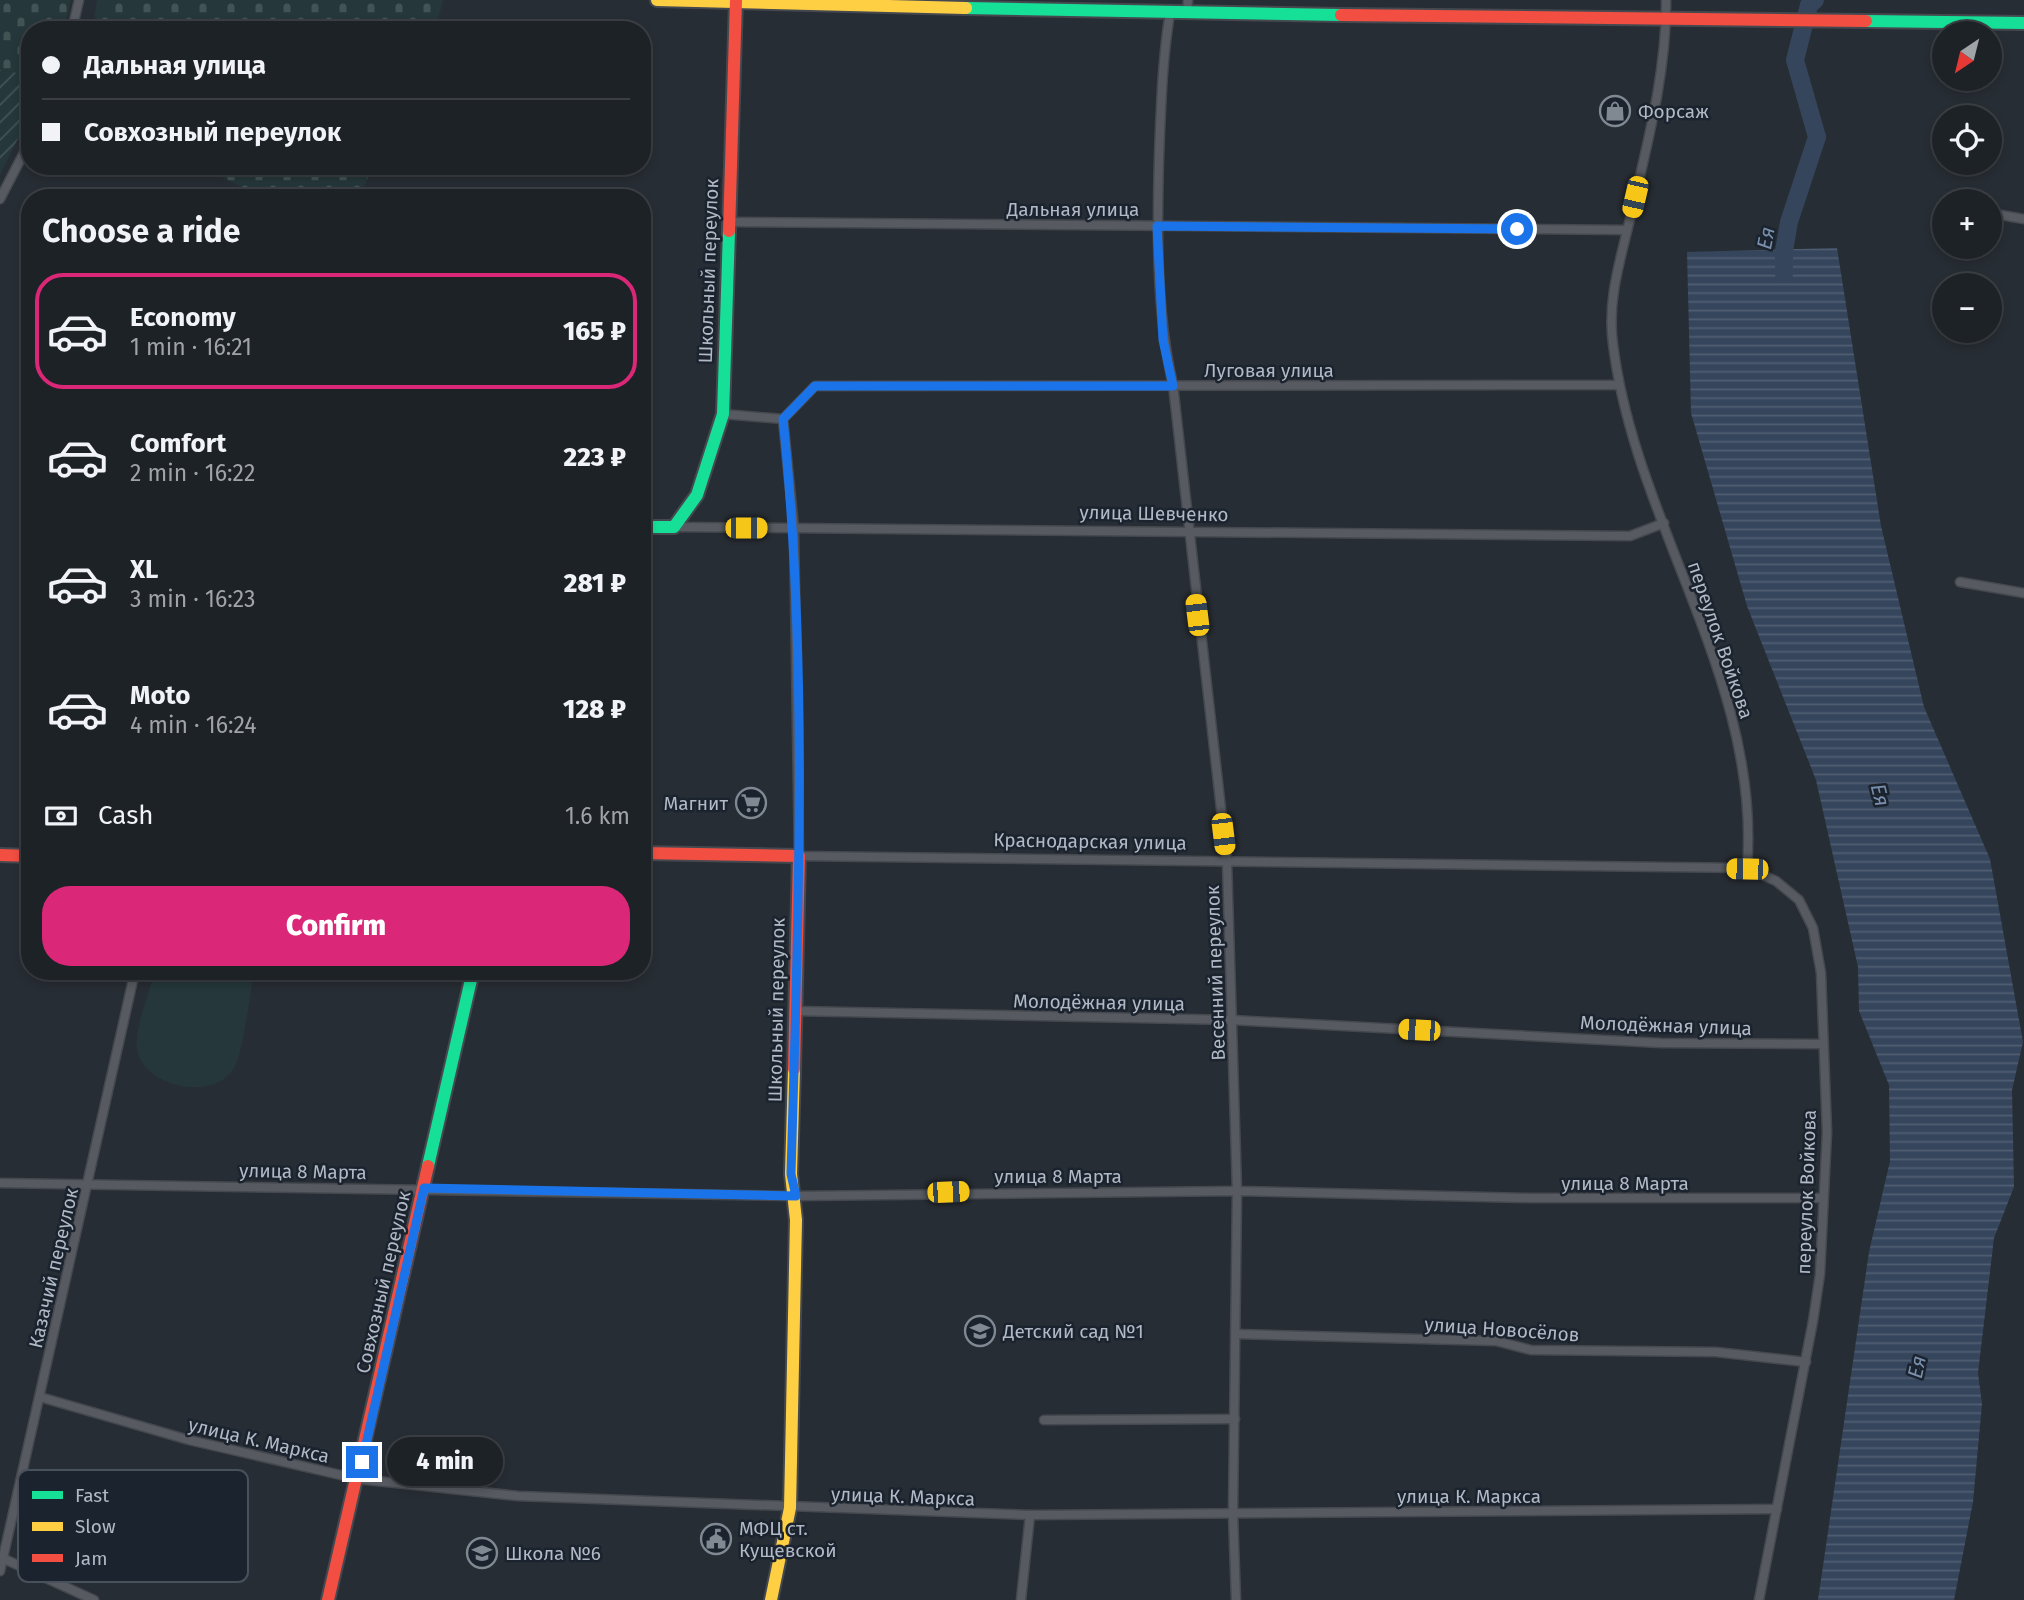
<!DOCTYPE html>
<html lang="en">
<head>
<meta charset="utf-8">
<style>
	body { margin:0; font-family:"Fira Sans",sans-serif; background:#2a2f33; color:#f1f3f6; height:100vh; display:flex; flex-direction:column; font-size:26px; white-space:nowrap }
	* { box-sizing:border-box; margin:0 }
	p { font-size:23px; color:#a0a4a7 }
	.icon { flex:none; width:38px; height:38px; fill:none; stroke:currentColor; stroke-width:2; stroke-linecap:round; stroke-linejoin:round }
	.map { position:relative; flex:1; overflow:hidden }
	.drawer { position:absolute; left:21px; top:189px; width:630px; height:791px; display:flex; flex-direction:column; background:#1d2227; border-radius:28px; box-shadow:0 4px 10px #0003,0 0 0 2px #3b3f44 }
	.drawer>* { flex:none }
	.guide { position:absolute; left:21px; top:21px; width:630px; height:154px; border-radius:28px; box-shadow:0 4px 10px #0003,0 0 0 2px #3b3f44; display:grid; align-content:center; height:154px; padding:0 21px; background:#1d2227 }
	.needle { width:46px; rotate:215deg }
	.fabs { position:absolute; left:1932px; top:21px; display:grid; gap:14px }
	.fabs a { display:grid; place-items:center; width:70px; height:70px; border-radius:50%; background:#1d2227; box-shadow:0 4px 10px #0003,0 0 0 2px #3b3f44; font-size:35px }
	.end { position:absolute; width:32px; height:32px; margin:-16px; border:9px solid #1a73e8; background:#fff; box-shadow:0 0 0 4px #fff }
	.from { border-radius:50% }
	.bubble { position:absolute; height:49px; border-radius:24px; background:#1d2227; box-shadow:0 4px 10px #0003,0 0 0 2px #3b3f44; font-size:23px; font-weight:800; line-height:49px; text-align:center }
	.car { position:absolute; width:21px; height:42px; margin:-21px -10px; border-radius:9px; box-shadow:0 0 5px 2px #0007; background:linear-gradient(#f5c518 24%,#345 0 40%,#f5c518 0 76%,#345 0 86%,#f5c518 0) }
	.guide b { display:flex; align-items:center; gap:24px; height:66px; font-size:26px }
	.guide b+b { border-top:2px solid #3b3f44 }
	.guide i { width:18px; height:18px; background:#f1f3f6 }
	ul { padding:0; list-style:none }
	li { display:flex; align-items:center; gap:21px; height:116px; margin:0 14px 10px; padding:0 7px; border:4px solid transparent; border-radius:28px }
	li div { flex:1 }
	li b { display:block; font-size:26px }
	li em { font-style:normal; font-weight:800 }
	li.selected { border-color:#db2777 }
	li>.icon { width:63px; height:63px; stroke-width:1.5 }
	h2 { padding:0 21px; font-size:32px; line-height:84px }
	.pay { display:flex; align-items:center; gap:18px; height:77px; padding:0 21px; font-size:26px }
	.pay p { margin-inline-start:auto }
	.action { display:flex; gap:14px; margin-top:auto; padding:14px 21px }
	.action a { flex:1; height:80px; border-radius:28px; background:#db2777; color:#fff; font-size:28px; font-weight:800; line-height:80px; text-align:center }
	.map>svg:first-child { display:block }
	.cemetery { fill:url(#cemetery-stones) }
	.park { fill:#25373a }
	.garden { fill:url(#garden-furrows) }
	.water { fill:url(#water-rules) }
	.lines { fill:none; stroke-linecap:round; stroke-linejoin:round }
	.river { stroke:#35455c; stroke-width:18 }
	.street-casing { stroke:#45494f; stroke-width:11 }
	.fast-casing { stroke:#45494f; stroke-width:16 }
	.slow-casing { stroke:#45494f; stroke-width:16 }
	.jam-casing { stroke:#45494f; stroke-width:16 }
	.street { stroke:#575b61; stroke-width:8 }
	.fast { stroke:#16e098; stroke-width:12 }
	.slow { stroke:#ffcf43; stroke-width:12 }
	.jam { stroke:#f24e42; stroke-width:12 }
	.route { stroke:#1a73e8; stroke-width:9 }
	.labels { text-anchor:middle; stroke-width:5; stroke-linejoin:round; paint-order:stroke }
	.poi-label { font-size:19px; fill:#b0b9c5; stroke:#1b232e; text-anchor:start }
	.street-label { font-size:19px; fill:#b0b9c5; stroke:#1b232e }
	.water-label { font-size:21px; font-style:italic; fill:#798fad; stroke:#1b232e }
	.key { fill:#1b232e; stroke:#48505b; stroke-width:2 }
	.key-label { font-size:19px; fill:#b0b9c5 }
</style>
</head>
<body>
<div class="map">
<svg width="2024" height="1600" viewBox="0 0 2024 1600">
	<defs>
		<pattern id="cemetery-stones" width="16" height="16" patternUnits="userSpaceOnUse" patternTransform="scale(1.75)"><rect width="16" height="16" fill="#25373a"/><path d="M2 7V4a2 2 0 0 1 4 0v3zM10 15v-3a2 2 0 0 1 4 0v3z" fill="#425255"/></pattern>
		<pattern id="garden-furrows" width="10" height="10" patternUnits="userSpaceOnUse" patternTransform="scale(1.75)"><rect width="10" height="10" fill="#25373a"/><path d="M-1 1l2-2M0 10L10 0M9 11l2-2" fill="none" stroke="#425255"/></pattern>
		<pattern id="water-rules" width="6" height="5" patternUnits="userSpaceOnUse" patternTransform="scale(1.75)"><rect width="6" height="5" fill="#35455c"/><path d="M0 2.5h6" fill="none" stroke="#505e72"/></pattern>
	</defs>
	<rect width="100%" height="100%" fill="#272d34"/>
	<g class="cemetery">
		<path d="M 0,0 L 71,0 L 64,30 L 30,30 L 30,75 L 0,70 Z"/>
		<path d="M 97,0 L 443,0 L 435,30 L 93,30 Z"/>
		<path d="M 199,166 L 374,166 L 358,198 L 264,198 Z"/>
	</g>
	<path class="park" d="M 155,971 L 254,971 C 250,994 244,1047 235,1066 C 217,1103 143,1088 137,1049 C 134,1030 150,991 155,971 Z"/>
	<path class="garden" d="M 0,70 L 30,75 L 30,115 L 0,174 Z"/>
	<path class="water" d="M 1837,248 L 1881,526 L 1924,707 L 1990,859 L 2023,1042 L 2012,1090 L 2014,1187 L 1994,1238 L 1978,1373 L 1982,1404 L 1973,1502 L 1954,1600 L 1818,1600 L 1869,1252 L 1890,1161 L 1889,1085 L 1859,1011 L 1858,967 L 1816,780 L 1747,606 L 1691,413 L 1687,252 Z"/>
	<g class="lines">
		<path class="river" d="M 1784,274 L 1784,251 L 1789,222 L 1817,137 L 1795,60 L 1809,5 L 1815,0"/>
		<g class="street-casing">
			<g id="street">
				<path d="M 1666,0 C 1667,72 1646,149 1630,219 C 1620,261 1607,301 1613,344 C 1635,525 1762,681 1747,868 L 1776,881 L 1799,900 L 1813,928 L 1821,973 L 1827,1132 L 1820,1274 L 1813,1321 L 1759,1600"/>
				<path d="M 1170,13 C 1162,61 1161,108 1159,157 C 1157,233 1156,310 1173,385 L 1227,862 L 1237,1191 L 1233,1514 L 1236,1600"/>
				<path d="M 1187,13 L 1188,0"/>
				<path d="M 72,30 L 79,0"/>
				<path d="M 0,199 L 30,141"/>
				<path d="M 1990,213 L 2024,219"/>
				<path d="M 729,222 L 1627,230"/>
				<path d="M 723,414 L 783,419 L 815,386 L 1619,385"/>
				<path d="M 783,419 L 794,528 L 799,856 L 1747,868"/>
				<path d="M 674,527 L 1630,536 L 1664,523"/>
				<path d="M 1960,582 L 2024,593"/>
				<path d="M 795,1011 L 1232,1020 L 1661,1043 L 1822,1044"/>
				<path d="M 0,1183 L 796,1196 L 1237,1191 L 1530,1198 L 1823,1198"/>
				<path d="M 1237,1334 L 1496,1341 L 1531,1350 L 1716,1352 L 1806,1362"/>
				<path d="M 40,1397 L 189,1440 L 358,1479 L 518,1496 L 1030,1515 L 1777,1509"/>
				<path d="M 1044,1420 L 1235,1419"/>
				<path d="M 0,1557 L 94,1600"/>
				<path d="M 0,1571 L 135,971"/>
				<path d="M 1021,1600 L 1030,1515"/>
			</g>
		</g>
		<g class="fast-casing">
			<g id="fast">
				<path d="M 966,8 L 1341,15"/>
				<path d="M 1866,21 L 2024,23"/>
				<path d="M 642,527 L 674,527 L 697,495 L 723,414 L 729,231"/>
				<path d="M 428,1166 L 473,971"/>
			</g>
		</g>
		<g class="slow-casing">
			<g id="slow">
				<path d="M 657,0 L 966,8"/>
				<path d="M 771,1600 L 790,1508 L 796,1220 L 791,1174 L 794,1069"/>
			</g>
		</g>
		<g class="jam-casing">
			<g id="jam">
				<path d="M 1341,15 L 1866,21"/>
				<path d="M 729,231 L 736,0"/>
				<path d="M 642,853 L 799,856 L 794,1069"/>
				<path d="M 0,855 L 30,856"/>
				<path d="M 328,1600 L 428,1166"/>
			</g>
		</g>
		<use href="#street" class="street"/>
		<use href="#fast" class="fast"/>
		<use href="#slow" class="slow"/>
		<use href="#jam" class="jam"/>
	</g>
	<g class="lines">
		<path class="route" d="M 362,1462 L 424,1188 L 796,1196 L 791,1174 C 798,923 809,669 783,419 L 815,386 L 1173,386 L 1163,340 L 1157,226 L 1517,229"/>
	</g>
	<defs>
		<g id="shop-ring" transform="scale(1.575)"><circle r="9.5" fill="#1b232e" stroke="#808892" stroke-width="1.5"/><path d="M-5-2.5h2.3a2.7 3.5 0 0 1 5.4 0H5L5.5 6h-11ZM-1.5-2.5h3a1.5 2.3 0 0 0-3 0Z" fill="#808892"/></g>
		<g id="supermarket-ring" transform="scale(1.575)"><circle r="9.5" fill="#1b232e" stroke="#808892" stroke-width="1.5"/><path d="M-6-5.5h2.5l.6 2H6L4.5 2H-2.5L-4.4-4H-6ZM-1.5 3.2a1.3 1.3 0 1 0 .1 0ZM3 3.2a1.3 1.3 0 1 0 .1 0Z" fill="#808892"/></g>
		<g id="school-ring" transform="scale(1.575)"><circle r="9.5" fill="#1b232e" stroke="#808892" stroke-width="1.5"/><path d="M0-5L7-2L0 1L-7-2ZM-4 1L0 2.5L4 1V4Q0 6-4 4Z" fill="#808892"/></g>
		<g id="civic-ring" transform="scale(1.575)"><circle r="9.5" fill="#1b232e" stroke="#808892" stroke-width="1.5"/><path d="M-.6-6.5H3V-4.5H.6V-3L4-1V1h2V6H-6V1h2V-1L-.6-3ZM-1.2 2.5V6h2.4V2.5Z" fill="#808892"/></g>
	</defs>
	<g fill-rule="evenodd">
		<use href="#shop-ring" x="1615" y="111"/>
		<use href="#supermarket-ring" x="751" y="803"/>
		<use href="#school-ring" x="980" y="1331"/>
		<use href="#civic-ring" x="716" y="1539"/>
		<use href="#school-ring" x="482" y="1553"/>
	</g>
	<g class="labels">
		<g class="poi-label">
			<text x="1638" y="118">Форсаж</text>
			<text x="728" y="810" text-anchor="end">Магнит</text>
			<text x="1003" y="1338">Детский сад №1</text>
			<text x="739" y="1535">МФЦ ст.<tspan x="739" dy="22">Кущевской</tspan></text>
			<text x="505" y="1560">Школа №6</text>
		</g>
		<g class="street-label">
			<text x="1073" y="216">Дальная улица</text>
			<text transform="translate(708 271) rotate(-88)" y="7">Школьный переулок</text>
			<text x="1269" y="377">Луговая улица</text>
			<text transform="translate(1154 513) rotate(1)" y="7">улица Шевченко</text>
			<text transform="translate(1721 640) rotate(71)" y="7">переулок Войкова</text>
			<text transform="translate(1090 841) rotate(1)" y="7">Краснодарская улица</text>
			<text transform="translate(1215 973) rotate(-92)" y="7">Весенний переулок</text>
			<text transform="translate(1099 1002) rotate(1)" y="7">Молодёжная улица</text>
			<text transform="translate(776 1010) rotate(-89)" y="7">Школьный переулок</text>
			<text transform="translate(1666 1025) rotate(2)" y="7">Молодёжная улица</text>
			<text transform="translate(303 1171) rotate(1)" y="7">улица 8 Марта</text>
			<text x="1058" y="1183">улица 8 Марта</text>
			<text x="1625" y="1190">улица 8 Марта</text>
			<text transform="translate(1806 1192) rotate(-88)" y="7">переулок Войкова</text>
			<text transform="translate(53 1268) rotate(-77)" y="7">Казачий переулок</text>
			<text transform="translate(383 1282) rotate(-77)" y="7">Совхозный переулок</text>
			<text transform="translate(1502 1329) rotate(4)" y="7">улица Новосёлов</text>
			<text transform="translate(259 1440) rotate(13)" y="7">улица К. Маркса</text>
			<text transform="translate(903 1496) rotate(2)" y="7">улица К. Маркса</text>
			<text x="1469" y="1503">улица К. Маркса</text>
		</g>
		<g class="water-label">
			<text transform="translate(1766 238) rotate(-79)" y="7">Ея</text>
			<text transform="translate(1880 795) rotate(76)" y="7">Ея</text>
			<text transform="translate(1917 1367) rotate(-78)" y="7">Ея</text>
		</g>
	</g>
	<rect x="18" y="1470" width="230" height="112" rx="10" class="key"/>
	<rect x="32" y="1491" width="31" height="8" fill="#16e098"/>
	<rect x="32" y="1522" width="31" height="9" fill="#ffcf43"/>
	<rect x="32" y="1554" width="31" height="8" fill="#f24e42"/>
	<g class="key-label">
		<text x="75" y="1502">Fast</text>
		<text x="75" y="1533">Slow</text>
		<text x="75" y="1565">Jam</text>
	</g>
</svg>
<div class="fabs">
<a><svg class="needle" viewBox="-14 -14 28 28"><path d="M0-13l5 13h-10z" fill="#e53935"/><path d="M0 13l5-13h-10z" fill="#a0a4a7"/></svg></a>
<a><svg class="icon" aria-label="locate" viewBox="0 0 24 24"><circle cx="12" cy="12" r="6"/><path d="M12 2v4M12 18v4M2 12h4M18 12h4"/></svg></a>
<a>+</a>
<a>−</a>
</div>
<i class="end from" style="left:1517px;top:229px"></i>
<i class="end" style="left:362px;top:1462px"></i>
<div class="bubble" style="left:387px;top:1437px;width:116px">4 min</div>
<i class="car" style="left:1635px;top:197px;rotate:193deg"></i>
<i class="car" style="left:746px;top:528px;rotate:90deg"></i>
<i class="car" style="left:1197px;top:615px;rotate:353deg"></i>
<i class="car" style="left:1223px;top:834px;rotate:173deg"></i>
<i class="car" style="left:1747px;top:869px;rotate:271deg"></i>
<i class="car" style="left:1419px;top:1030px;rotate:273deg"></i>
<i class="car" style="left:948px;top:1192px;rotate:88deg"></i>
<div class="guide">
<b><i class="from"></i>Дальная улица</b>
<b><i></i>Совхозный переулок</b>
</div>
<section class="drawer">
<h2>Choose a ride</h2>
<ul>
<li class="selected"><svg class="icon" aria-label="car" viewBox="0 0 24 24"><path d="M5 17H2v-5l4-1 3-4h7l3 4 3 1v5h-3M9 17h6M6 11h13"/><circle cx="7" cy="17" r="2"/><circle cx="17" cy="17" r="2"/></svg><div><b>Economy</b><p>1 min · 16:21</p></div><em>165 ₽</em></li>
<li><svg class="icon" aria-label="car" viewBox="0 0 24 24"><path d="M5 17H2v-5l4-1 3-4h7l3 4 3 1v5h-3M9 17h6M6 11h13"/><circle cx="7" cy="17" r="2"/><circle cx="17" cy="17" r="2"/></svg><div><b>Comfort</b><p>2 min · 16:22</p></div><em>223 ₽</em></li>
<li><svg class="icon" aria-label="car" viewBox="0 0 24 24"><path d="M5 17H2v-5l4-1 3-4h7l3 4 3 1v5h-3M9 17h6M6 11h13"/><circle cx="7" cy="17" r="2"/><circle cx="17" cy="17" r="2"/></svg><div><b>XL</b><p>3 min · 16:23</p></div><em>281 ₽</em></li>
<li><svg class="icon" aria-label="car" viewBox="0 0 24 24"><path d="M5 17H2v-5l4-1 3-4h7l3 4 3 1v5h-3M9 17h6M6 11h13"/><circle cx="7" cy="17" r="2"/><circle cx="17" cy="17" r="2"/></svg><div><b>Moto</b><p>4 min · 16:24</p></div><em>128 ₽</em></li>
</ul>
<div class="pay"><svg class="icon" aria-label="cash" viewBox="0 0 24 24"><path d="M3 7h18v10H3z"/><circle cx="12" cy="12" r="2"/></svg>Cash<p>1.6 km</p></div>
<div class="action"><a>Confirm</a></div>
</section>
</div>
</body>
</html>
